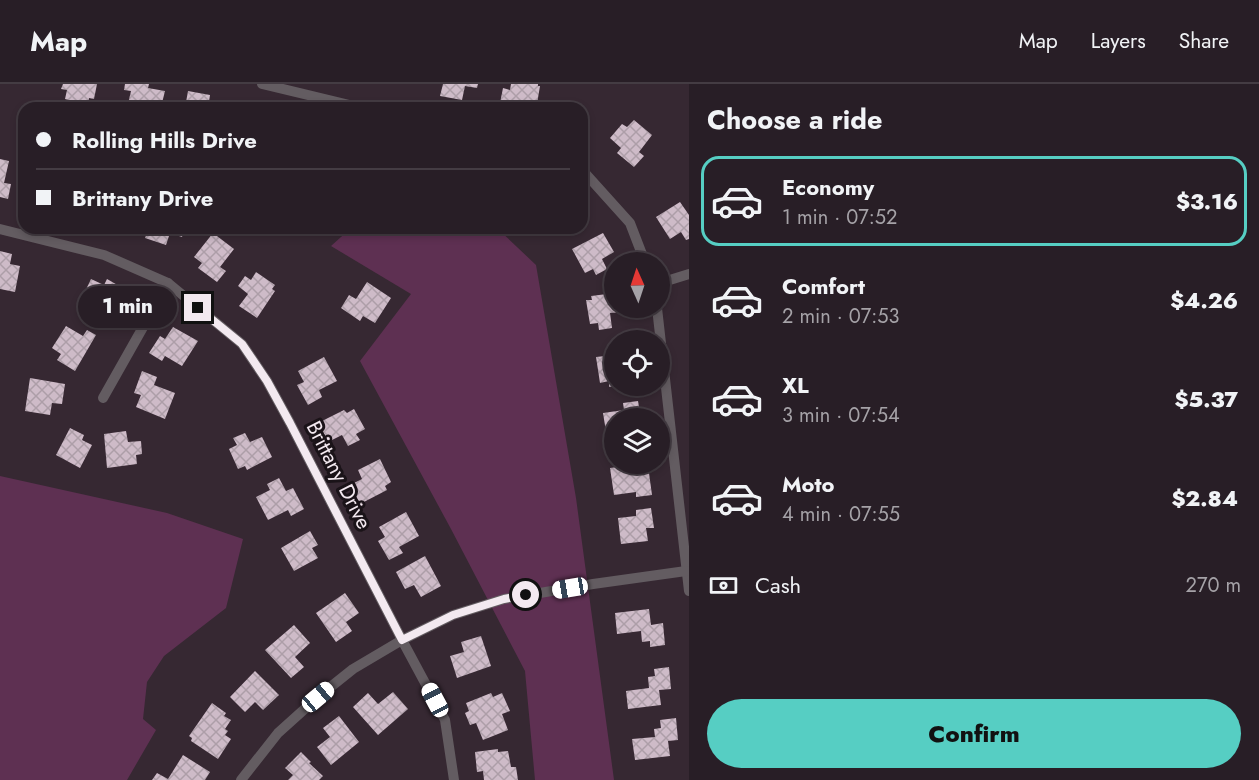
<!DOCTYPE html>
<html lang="en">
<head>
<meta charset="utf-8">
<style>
	body { margin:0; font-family:Jost,sans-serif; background:#342b32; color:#f1f3f6; height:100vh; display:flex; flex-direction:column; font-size:22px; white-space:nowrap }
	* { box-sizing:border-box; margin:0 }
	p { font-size:20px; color:#a5a2a7 }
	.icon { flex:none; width:33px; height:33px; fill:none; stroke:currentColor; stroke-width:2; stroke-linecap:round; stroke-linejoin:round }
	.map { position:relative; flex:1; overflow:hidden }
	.drawer { display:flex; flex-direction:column; background:#281e26; width:570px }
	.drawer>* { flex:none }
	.top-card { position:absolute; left:18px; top:18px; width:570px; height:132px; border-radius:18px; box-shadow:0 3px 9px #0003,0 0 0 2px #443c43; display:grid; align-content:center; height:132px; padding:0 18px; background:#281e26 }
	.needle { width:39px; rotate:357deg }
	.tools { position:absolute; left:604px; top:168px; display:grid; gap:12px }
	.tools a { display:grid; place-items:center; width:66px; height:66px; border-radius:50%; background:#281e26; box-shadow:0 3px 9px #0003,0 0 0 2px #443c43; font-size:30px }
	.end { position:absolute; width:27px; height:27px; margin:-14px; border:8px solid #f3e9f0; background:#111; box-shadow:0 0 0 3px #111 }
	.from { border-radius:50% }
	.bubble { position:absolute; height:42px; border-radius:21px; background:#281e26; box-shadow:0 3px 9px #0003,0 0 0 2px #443c43; font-size:20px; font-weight:800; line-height:42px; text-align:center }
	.car { position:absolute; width:18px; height:36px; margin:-18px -9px; border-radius:8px; box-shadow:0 0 4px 2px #0007; background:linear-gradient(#fff 24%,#345 0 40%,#fff 0 76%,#345 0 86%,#fff 0) }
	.top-card b { display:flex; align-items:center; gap:21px; height:57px; font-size:22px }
	.top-card b+b { border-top:2px solid #443c43 }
	.top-card i { width:15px; height:15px; background:#f1f3f6 }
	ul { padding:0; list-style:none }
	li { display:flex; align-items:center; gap:18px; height:90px; margin:0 12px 9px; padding:0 6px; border:3px solid transparent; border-radius:18px }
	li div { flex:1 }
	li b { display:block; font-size:22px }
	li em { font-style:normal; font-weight:800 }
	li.selected { border-color:#56cec3 }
	li>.icon { width:54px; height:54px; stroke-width:1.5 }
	h2 { padding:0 18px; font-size:27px; line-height:72px }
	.pay { display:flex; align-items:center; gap:15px; height:66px; padding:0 18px; font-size:22px }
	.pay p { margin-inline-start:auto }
	.primary-button { display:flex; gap:12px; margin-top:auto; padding:12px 18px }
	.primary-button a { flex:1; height:69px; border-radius:36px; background:#56cec3; color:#111; font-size:24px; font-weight:800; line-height:69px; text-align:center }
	header { display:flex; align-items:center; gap:36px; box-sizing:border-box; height:84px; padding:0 30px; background:#281e26; border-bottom:2px solid #443c43 }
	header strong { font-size:28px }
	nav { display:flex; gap:33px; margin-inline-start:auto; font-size:21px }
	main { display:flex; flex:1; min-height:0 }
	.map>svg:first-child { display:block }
	.grass { fill:#5e3052 }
	.building { fill:url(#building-cross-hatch) }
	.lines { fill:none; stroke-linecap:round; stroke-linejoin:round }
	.street { stroke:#635c61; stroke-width:10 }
	.route { stroke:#f3e9f0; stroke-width:8 }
	.labels { text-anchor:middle; stroke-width:6; stroke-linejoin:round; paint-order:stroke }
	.street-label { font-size:21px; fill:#f3e9f0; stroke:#1a1318 }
</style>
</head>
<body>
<header>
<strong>Map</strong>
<nav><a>Map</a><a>Layers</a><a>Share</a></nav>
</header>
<main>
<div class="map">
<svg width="689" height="696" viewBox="0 0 689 696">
	<defs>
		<pattern id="building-cross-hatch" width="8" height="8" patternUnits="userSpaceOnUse" patternTransform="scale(1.5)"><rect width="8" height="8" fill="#cebbc8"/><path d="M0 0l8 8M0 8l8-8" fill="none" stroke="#ad9ea8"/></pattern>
	</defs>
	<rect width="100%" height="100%" fill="#362832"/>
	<g class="grass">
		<path d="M 351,144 L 497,144 L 536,181 L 576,414 L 614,696 L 535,696 L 525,587 L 451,445 L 360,277 L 411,210 L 331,162 Z"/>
		<path d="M 0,392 L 167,429 L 243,455 L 226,524 L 164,572 L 147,598 L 143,635 L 156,646 L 127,696 L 0,696 Z"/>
	</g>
	<g class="building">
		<path d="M 63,0 L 97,0 L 94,15 L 89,14 L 88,21 L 65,15 L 67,6 L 61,5 Z"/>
		<path d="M 125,0 L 149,0 L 148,4 L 165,7 L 161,23 L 154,22 L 154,24 L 127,24 L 131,7 L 124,6 Z"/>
		<path d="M 443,0 L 478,0 L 477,4 L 465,2 L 462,16 L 440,12 Z"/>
		<path d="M 511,0 L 538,0 L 538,2 L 540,2 L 537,20 L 522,17 L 521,23 L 500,19 L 503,4 L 510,6 Z"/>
		<path d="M 188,7 L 210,11 L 208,24 L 185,24 Z"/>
		<path d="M 634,36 L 652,51 L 639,68 L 644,72 L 634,83 L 617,69 L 621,64 L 610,54 L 622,40 L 627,43 Z"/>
		<path d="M 0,75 L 9,77 L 4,99 L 11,100 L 8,115 L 0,113 Z"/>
		<path d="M 680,118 L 689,131 L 689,155 L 686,156 L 681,148 L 670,155 L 656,133 Z"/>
		<path d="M 149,144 L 185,144 L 182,153 L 170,149 L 166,161 L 145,154 Z"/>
		<path d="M 213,149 L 234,165 L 220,183 L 226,187 L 217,198 L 198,184 L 202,179 L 194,173 Z"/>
		<path d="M 603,149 L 614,168 L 602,175 L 607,185 L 596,191 L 593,185 L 585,189 L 572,165 Z"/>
		<path d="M 0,167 L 12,170 L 10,180 L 20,182 L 15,208 L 0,205 Z"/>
		<path d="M 256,188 L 275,201 L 272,205 L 275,207 L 257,234 L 239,222 L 248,210 L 238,202 L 245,192 L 251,196 Z"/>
		<path d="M 91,195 L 104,201 L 107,195 L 121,203 L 114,217 L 120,220 L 110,239 L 96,232 L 98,228 L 80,218 Z"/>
		<path d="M 367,198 L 391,214 L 375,239 L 363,232 L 360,237 L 341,224 L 349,211 L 356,215 Z"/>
		<path d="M 615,209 L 615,224 L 622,224 L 623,228 L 610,229 L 612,244 L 599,246 L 598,239 L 590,240 L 586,216 L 592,216 L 591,212 Z"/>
		<path d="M 66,242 L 83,252 L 87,246 L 96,251 L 75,287 L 57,276 L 61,270 L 52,264 Z"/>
		<path d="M 173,243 L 198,257 L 182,282 L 165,272 L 162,277 L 149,269 L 160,252 L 165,255 Z"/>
		<path d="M 615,271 L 615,302 L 609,303 L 609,297 L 600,299 L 596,273 Z"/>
		<path d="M 324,273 L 337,297 L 319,306 L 322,313 L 308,321 L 297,301 L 304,298 L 298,287 Z"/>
		<path d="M 142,287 L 157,293 L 154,301 L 175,309 L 165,335 L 136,323 L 141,311 L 134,309 Z"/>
		<path d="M 30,294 L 65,300 L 62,320 L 52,319 L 50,331 L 25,327 Z"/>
		<path d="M 638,317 L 641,334 L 615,334 L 615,353 L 607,354 L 603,329 L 624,326 L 623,319 Z"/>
		<path d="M 354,325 L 365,345 L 356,350 L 360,356 L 348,362 L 342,351 L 328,358 L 318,339 L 344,326 L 347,329 Z"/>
		<path d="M 70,344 L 84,351 L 82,356 L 92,361 L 80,384 L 56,371 Z"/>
		<path d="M 126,347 L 128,358 L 141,357 L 142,370 L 136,371 L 137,380 L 107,384 L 104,350 Z"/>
		<path d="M 245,349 L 250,358 L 262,353 L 272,373 L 247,386 L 245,382 L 238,385 L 229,365 L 237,361 L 233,354 Z"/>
		<path d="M 380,375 L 391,398 L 385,402 L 387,406 L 360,420 L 350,401 L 362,395 L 358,386 Z"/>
		<path d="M 637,380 L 638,391 L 649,389 L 652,411 L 636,413 L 636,408 L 614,411 L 610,384 Z"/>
		<path d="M 279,394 L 286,407 L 293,404 L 304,425 L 291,432 L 288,426 L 268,436 L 256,413 L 270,406 L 267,400 Z"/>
		<path d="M 651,424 L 654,444 L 646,444 L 648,457 L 621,460 L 618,434 L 636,432 L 636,426 Z"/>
		<path d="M 406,428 L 419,452 L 399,463 L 403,469 L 389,476 L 378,457 L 385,453 L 379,443 Z"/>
		<path d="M 310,447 L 318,461 L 312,464 L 318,474 L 294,487 L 281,464 Z"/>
		<path d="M 425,472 L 441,502 L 421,513 L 414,501 L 405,505 L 396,488 Z"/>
		<path d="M 345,509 L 359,529 L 346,538 L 352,547 L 336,558 L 316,529 Z"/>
		<path d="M 649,525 L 651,541 L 663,539 L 665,561 L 650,563 L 650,557 L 642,558 L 641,547 L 617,550 L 615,529 Z"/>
		<path d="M 294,541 L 310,559 L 295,573 L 304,583 L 291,594 L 265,566 Z"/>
		<path d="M 481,552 L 491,582 L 457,594 L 450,572 L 464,568 L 461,558 Z"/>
		<path d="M 669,583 L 671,605 L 659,606 L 661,621 L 628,625 L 626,607 L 649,604 L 648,593 L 655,592 L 654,585 Z"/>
		<path d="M 255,587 L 279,611 L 263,626 L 255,618 L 245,628 L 230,613 Z"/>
		<path d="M 393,608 L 408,625 L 378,651 L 353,623 L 368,609 L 378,620 Z"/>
		<path d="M 491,609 L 493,613 L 502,609 L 510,627 L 502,630 L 508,646 L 483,656 L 476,639 L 470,641 L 465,629 L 469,627 L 466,619 Z"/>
		<path d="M 212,619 L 226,629 L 224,632 L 231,636 L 225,645 L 228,647 L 225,651 L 231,655 L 218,675 L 191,657 L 192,654 L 189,652 Z"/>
		<path d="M 339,632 L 359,658 L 331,681 L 317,663 L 330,653 L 323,644 Z"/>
		<path d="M 676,634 L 678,656 L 668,657 L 670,672 L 635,676 L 632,655 L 655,653 L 654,645 L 661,644 L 660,636 Z"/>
		<path d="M 498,665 L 498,668 L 508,667 L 511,683 L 516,683 L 518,696 L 484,696 L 483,687 L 477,688 L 475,668 Z"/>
		<path d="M 301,668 L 311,678 L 309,679 L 323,692 L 319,696 L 288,696 L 293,691 L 285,684 Z"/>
		<path d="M 183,671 L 210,688 L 205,696 L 152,696 L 157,689 L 168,695 Z"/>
	</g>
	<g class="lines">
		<g class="street">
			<path d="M 262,0 L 362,24"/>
			<path d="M 582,87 L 585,89 L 630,139 L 645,178"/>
			<path d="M 0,145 L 104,171 L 168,199 L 242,260 L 267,297 L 290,339 L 402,556 L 445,636 L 454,696"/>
			<path d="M 660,199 L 689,190"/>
			<path d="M 657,224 L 689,507"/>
			<path d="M 103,314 L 168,199"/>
			<path d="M 241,696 L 278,649 L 318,613 L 353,585 L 402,556 L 453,531 L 504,515 L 593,500 L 686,487"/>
		</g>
	</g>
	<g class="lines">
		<path class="route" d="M 198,224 L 242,260 L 267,297 L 290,339 L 402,556 L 453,531 L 504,515 L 526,511"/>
	</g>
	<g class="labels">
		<g class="street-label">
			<text transform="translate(339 391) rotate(63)" y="7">Brittany Drive</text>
		</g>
	</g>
</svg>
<div class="tools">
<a><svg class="needle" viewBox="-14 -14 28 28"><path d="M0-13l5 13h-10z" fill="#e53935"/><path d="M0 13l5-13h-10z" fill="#a5a2a7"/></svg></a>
<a><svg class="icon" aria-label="locate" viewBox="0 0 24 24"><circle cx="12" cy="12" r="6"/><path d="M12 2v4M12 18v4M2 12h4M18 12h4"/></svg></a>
<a><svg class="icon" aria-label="layers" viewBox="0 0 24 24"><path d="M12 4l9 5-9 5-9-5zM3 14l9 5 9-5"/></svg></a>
</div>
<i class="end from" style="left:526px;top:511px"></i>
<i class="end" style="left:198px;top:224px"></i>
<div class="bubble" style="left:78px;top:202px;width:99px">1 min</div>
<i class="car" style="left:570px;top:504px;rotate:260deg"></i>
<i class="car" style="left:318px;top:613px;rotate:50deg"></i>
<i class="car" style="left:435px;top:616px;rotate:332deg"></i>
<div class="top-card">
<b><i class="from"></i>Rolling Hills Drive</b>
<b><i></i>Brittany Drive</b>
</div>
</div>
<section class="drawer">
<h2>Choose a ride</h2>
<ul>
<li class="selected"><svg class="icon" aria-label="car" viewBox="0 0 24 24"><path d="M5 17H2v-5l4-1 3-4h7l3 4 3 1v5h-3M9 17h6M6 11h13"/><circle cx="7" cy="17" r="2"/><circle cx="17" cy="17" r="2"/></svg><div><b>Economy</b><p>1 min · 07:52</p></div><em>$3.16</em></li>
<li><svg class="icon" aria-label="car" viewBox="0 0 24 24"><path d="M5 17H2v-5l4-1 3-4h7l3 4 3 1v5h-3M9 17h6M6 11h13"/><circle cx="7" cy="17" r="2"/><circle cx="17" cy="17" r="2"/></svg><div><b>Comfort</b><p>2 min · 07:53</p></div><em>$4.26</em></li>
<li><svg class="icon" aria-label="car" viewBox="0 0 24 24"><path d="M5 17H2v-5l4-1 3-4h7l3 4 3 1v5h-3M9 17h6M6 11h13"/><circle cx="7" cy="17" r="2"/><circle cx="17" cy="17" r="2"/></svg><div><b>XL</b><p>3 min · 07:54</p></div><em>$5.37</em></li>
<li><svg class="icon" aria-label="car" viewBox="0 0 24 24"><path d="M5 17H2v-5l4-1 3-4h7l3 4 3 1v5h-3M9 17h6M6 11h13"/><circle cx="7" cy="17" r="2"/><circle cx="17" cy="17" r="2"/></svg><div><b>Moto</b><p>4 min · 07:55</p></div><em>$2.84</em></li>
</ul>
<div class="pay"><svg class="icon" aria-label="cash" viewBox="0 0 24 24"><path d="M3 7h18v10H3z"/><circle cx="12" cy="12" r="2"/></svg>Cash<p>270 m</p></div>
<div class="primary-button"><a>Confirm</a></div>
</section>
</main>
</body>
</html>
